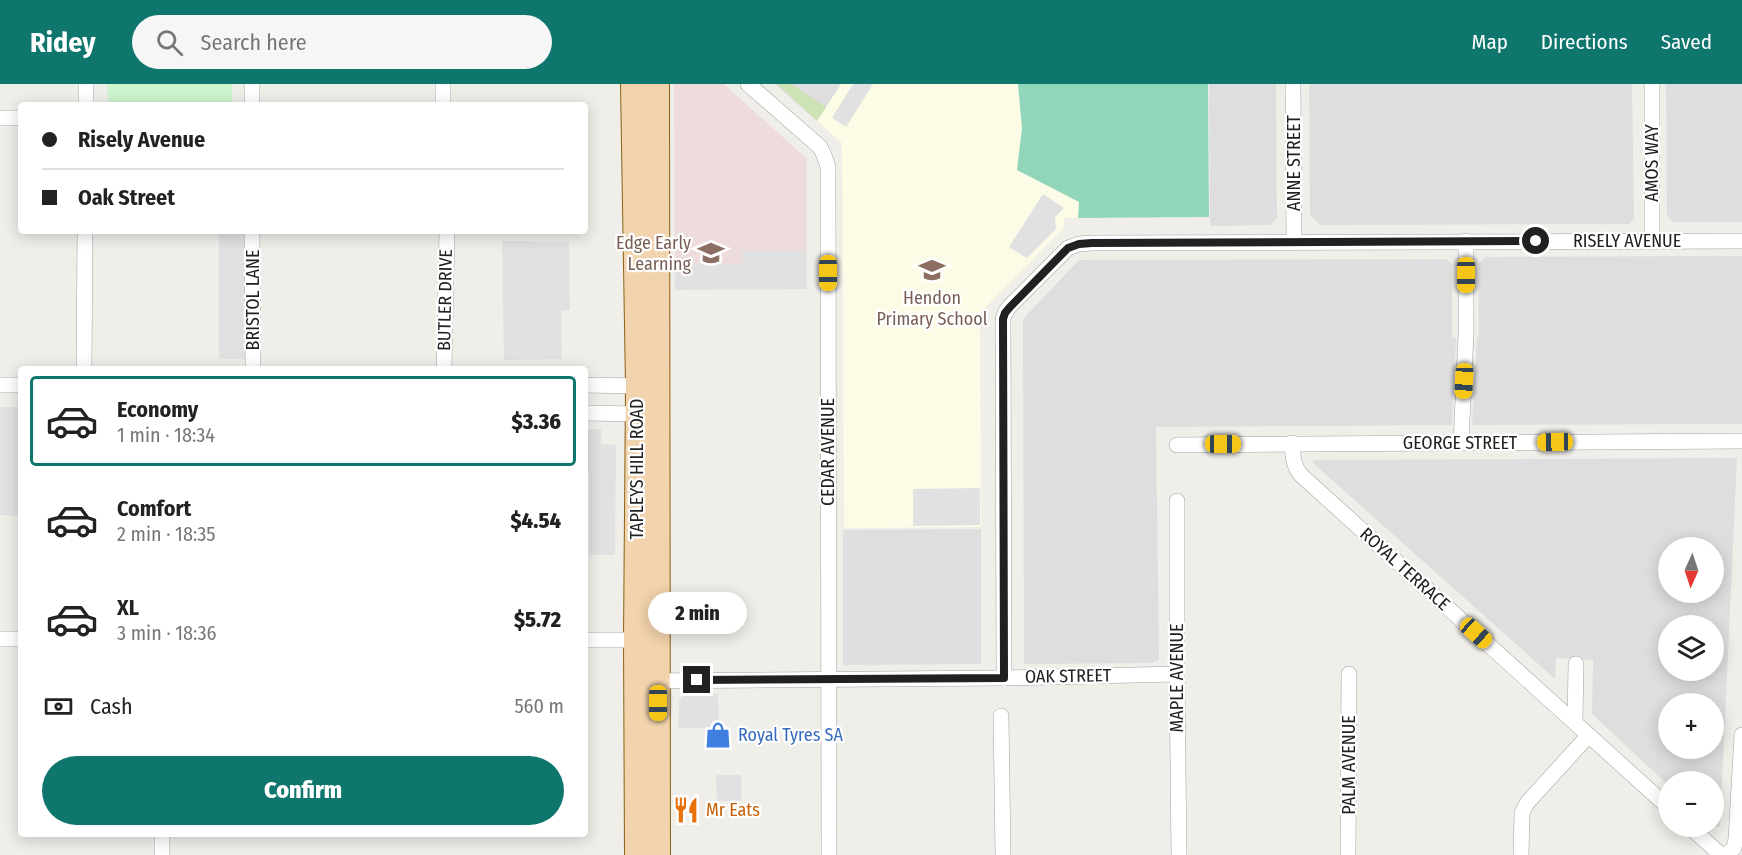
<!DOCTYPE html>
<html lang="en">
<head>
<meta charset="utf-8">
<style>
	body { margin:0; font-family:"Fira Sans Condensed",sans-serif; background:#f6f6f6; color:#222; height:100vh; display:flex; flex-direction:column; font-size:22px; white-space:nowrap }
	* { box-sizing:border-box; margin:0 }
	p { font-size:20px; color:#767676 }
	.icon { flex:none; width:33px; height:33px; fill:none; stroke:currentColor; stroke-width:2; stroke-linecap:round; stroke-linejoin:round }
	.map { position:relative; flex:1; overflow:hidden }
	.details { position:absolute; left:18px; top:282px; width:570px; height:471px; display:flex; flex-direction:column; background:#fff; border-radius:6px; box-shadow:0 3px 15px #0003 }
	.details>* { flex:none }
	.banner { position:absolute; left:18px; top:18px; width:570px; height:132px; border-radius:6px; box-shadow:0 3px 15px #0003; display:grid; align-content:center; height:132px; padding:0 24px; background:#fff }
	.needle { width:39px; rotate:183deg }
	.buttons { position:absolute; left:1658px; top:453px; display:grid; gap:12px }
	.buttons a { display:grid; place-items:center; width:66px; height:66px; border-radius:50%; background:#fff; box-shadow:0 3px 15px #0003; font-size:30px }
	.end { position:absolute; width:27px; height:27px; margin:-14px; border:8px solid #212121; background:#fff; box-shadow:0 0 0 3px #fff }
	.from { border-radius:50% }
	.bubble { position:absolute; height:42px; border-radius:21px; background:#fff; box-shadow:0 3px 15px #0003; font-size:20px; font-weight:800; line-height:42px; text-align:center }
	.car { position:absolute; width:18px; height:36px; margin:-18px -9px; border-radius:8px; box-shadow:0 0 4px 2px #0007; background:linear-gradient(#f5c518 24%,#345 0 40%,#f5c518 0 76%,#345 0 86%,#f5c518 0) }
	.banner b { display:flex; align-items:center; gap:21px; height:57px; font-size:22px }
	.banner b+b { border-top:2px solid #e0e0e0 }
	.banner i { width:15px; height:15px; background:#222 }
	ul { padding:10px 0 0; list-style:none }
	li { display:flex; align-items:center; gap:18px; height:90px; margin:0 12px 9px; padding:0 12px; border:3px solid transparent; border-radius:6px }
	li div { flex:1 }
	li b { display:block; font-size:22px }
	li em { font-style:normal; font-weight:800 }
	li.on { border-color:#0f766e }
	li>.icon { width:54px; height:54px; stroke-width:1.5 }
	.pay { display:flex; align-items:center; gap:15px; height:66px; padding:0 24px; font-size:22px }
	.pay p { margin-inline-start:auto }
	.action { display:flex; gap:12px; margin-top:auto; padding:12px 24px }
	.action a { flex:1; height:69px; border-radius:36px; background:#0f766e; color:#fff; font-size:24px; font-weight:800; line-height:69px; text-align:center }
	header { display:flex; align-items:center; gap:36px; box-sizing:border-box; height:84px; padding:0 30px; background:#0f766e; color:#fff }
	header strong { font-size:28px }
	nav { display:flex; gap:33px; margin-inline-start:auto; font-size:21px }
	.search { width:420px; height:54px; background:#f6f6f6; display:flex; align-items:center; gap:15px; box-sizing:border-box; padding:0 21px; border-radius:33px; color:#767676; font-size:22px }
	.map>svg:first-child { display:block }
	.residential { fill:#dfdede; fill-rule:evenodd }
	.commercial { fill:#eedbdb }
	.education { fill:#fcfbe6 }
	.grass { fill:#cde3b6 }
	.park { fill:#cdf4cf }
	.pitch { fill:#91d5ba }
	.parking { fill:#e1e1e1 }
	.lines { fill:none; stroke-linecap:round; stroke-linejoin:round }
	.minor-casing { stroke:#a2a2a2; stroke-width:16 }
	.primary-casing { stroke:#8b6213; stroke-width:26 }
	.minor { stroke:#fff; stroke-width:15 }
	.primary { stroke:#f1d3ad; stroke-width:24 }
	.route { stroke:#212121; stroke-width:8 }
	.labels { text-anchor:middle; stroke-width:4.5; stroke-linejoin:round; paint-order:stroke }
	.street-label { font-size:18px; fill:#212121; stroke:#fff }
	.education-label { font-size:18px; fill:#785e54; stroke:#fff; text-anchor:end }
	.shop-label { font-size:18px; fill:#366cbe; stroke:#fff; text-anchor:start }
	.food-label { font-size:18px; fill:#c56008; stroke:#fff; text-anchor:start }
</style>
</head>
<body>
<header>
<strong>Ridey</strong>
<div class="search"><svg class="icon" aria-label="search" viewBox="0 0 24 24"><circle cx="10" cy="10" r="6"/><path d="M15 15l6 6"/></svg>Search here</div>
<nav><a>Map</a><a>Directions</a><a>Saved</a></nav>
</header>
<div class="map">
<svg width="1742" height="771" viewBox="0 0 1742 771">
	<rect width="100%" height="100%" fill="#f0eee9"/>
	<g class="residential">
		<path d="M 775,0 L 841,0 L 817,37 Z"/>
		<path d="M 1209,0 L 1276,0 L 1277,134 L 1270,141 L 1210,142 Z"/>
		<path d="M 1309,0 L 1632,0 L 1634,135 L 1629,140 L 1320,141 L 1310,131 Z"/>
		<path d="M 1666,0 L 1742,0 L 1742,138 L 1673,138 L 1667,132 Z"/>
		<path d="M 1742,172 L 1742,340 L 1472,341 L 1477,254 L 1479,253 L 1478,180 L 1486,173 Z"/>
		<path d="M 1446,175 L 1452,180 L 1452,254 L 1456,254 L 1452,341 L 1156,343 L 1159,576 L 1153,579 L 1024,580 L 1023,235 L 1079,176 Z"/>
		<path d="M 1737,374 L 1720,742 L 1714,743 L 1713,742 L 1713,698 L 1668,698 L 1668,701 L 1592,630 L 1593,576 L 1556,574 L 1555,595 L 1313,379 L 1314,376 ZM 1668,464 L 1713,464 L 1713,508 L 1668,508 ZM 1668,542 L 1713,542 L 1713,586 L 1668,586 ZM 1668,620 L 1713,620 L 1713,664 L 1668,664 Z"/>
		<path d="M 981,445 L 981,580 L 843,581 L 843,446 Z"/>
	</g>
	<path class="commercial" d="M 674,0 L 724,0 L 807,75 L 807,205 L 675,206 Z"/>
	<path class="education" d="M 841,0 L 1208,0 L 1209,133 L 1064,134 L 1064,144 L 980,229 L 981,443 L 844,444 L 842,59 L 817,37 Z"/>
	<path class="grass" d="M 777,0 L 791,0 L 826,23 L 817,37 Z"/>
	<path class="park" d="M 107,0 L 232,0 L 232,18 L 108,18 Z"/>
	<path class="pitch" d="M 1018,0 L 1208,0 L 1209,133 L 1078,134 L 1079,118 L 1017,86 L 1022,44 Z"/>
	<g class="parking">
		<path d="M 853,0 L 873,0 L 846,43 L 832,34 Z"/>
		<rect x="108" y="18" width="115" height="3"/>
		<path d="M 1043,110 L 1064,124 L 1055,133 L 1056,145 L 1027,174 L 1009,163 Z"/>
		<path d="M 219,147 L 247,147 L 245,275 L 219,275 Z"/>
		<path d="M 502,157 L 569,158 L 570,226 L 561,227 L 562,275 L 504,276 Z"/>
		<path d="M 742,167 L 807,167 L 807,205 L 675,206 L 675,179 L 741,180 Z"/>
		<path d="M 0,323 L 21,323 L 21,432 L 0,431 Z"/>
		<path d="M 585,345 L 601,345 L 601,360 L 616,361 L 615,471 L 589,471 L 589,388 L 585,387 Z"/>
		<path d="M 980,404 L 980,441 L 913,442 L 913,405 Z"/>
		<path d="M 686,610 L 718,610 L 719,644 L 678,644 L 679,616 Z"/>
		<path d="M 716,691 L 741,691 L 741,717 L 717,717 Z"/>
	</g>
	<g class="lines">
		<g class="minor-casing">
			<g id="minor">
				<path d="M 86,0 L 86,21"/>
				<path d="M 443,0 L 443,21"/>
				<path d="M 748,0 L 820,63 L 824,71 L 828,83 L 829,771"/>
				<path d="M 1293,0 L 1294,158"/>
				<path d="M 252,21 L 252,0"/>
				<path d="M 0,34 L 21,34"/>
				<path d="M 252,147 L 253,285"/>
				<path d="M 1652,157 L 1652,0"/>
				<path d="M 84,285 L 85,147"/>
				<path d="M 444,285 L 447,147"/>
				<path d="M 0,301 L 21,301"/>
				<path d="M 585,301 L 638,302 L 644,306"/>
				<path d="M 585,329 L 637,330 L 644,325"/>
				<path d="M 1292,359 C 1293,372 1293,383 1302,392 L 1668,723"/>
				<path d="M 1461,359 L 1466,250 L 1466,157"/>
				<path d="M 1177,361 L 1742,357"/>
				<path d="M 1177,417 L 1177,590 L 1179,771"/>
				<path d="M 0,555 L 21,555"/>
				<path d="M 585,556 L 645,556"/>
				<path d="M 1004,594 L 1003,235 L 1005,229 L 1009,223 L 1068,164 L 1079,160 L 1092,159 L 1742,157"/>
				<path d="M 649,597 L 1004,594 L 1177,590"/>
				<path d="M 1001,632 L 1003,771"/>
				<path d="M 1575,638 L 1576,580"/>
				<path d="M 1689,742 L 1721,771"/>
				<path d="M 162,750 L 162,771"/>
				<path d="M 1348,771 L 1349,590"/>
				<path d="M 1521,771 L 1522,729 L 1527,719 L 1588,652"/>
				<path d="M 1726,771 L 1734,764 L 1736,755 L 1742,651"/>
			</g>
		</g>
		<g class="primary-casing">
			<g id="primary">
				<path d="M 633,0 L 638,302 L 636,556 L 637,771"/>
				<path d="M 657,0 L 658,771"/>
			</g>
		</g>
		<use href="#minor" class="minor"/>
		<use href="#primary" class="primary"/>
	</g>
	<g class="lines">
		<path class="route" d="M 697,596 L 1004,594 L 1003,235 L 1005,229 L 1010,223 L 1068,164 L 1079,160 L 1092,159 L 1536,157"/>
	</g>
	<defs>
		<g id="school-bare" transform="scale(2.07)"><path d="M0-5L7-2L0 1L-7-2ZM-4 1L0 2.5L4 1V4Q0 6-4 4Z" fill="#8d6e63" stroke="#fff" stroke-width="2.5" paint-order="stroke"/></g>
		<g id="shop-bare" transform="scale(2.07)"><path d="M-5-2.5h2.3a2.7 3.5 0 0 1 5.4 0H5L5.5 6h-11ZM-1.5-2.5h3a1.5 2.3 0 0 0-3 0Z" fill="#3f7fe0" stroke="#fff" stroke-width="2.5" paint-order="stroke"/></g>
		<g id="restaurant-bare" transform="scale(2.07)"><path d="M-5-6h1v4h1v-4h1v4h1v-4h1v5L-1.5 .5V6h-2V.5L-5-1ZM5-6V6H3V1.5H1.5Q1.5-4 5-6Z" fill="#e8710a" stroke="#fff" stroke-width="2.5" paint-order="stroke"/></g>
	</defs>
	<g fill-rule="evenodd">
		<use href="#school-bare" x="711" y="169"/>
		<use href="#school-bare" x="932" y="186"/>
		<use href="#shop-bare" x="718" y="651"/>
		<use href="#restaurant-bare" x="686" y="726"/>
	</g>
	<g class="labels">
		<g class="street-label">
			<text transform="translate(1294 79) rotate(-90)" y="6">ANNE STREET</text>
			<text transform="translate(1652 79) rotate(-90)" y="6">AMOS WAY</text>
			<text x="1627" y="163">RISELY AVENUE</text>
			<text transform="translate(253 216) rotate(-90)" y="6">BRISTOL LANE</text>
			<text transform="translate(445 216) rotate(-89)" y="6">BUTLER DRIVE</text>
			<text x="1460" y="365">GEORGE STREET</text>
			<text transform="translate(828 368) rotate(-90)" y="6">CEDAR AVENUE</text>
			<text transform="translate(637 385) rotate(-90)" y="6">TAPLEYS HILL ROAD</text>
			<text transform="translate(1405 485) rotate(42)" y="6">ROYAL TERRACE</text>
			<text transform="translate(1068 592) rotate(-1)" y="6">OAK STREET</text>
			<text transform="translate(1177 594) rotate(-90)" y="6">MAPLE AVENUE</text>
			<text transform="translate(1349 681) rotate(-90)" y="6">PALM AVENUE</text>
		</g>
		<g class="education-label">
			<text x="691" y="165">Edge Early<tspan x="691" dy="21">Learning</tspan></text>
			<text x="932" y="220" text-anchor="middle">Hendon<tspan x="932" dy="21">Primary School</tspan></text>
		</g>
		<g class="shop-label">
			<text x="738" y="657">Royal Tyres SA</text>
		</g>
		<g class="food-label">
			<text x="706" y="732">Mr Eats</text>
		</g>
	</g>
</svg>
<div class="buttons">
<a><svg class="needle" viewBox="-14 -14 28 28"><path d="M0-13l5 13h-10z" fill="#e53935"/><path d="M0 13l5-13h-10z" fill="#767676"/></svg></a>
<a><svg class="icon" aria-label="layers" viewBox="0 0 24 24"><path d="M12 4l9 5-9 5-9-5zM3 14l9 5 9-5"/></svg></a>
<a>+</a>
<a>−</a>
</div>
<i class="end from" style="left:1536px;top:157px"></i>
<i class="end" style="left:697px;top:596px"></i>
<div class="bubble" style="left:648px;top:508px;width:99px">2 min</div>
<i class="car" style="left:828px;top:189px;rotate:180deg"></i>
<i class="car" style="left:1466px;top:191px;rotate:180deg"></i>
<i class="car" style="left:1464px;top:297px;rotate:183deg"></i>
<i class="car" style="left:1555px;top:358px;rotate:269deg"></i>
<i class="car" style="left:1223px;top:360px;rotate:90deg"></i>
<i class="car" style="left:1476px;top:549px;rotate:132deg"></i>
<i class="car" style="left:658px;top:619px;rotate:180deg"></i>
<div class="banner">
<b><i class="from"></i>Risely Avenue</b>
<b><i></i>Oak Street</b>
</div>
<section class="details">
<ul>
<li class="on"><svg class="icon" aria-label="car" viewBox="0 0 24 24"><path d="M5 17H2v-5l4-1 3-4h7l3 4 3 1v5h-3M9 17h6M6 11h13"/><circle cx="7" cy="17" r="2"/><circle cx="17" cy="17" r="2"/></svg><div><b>Economy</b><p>1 min · 18:34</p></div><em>$3.36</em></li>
<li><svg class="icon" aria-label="car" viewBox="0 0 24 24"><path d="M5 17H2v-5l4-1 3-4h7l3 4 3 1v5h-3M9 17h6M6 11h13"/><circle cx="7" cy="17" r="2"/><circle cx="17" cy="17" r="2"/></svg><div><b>Comfort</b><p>2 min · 18:35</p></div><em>$4.54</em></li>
<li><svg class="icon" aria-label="car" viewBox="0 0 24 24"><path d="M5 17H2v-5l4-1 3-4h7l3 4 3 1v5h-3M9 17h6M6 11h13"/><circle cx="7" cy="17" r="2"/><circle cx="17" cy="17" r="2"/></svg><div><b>XL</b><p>3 min · 18:36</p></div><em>$5.72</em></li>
</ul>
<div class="pay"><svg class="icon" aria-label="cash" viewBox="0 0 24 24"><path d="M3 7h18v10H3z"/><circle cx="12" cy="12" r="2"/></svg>Cash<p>560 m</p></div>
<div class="action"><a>Confirm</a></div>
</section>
</div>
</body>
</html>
